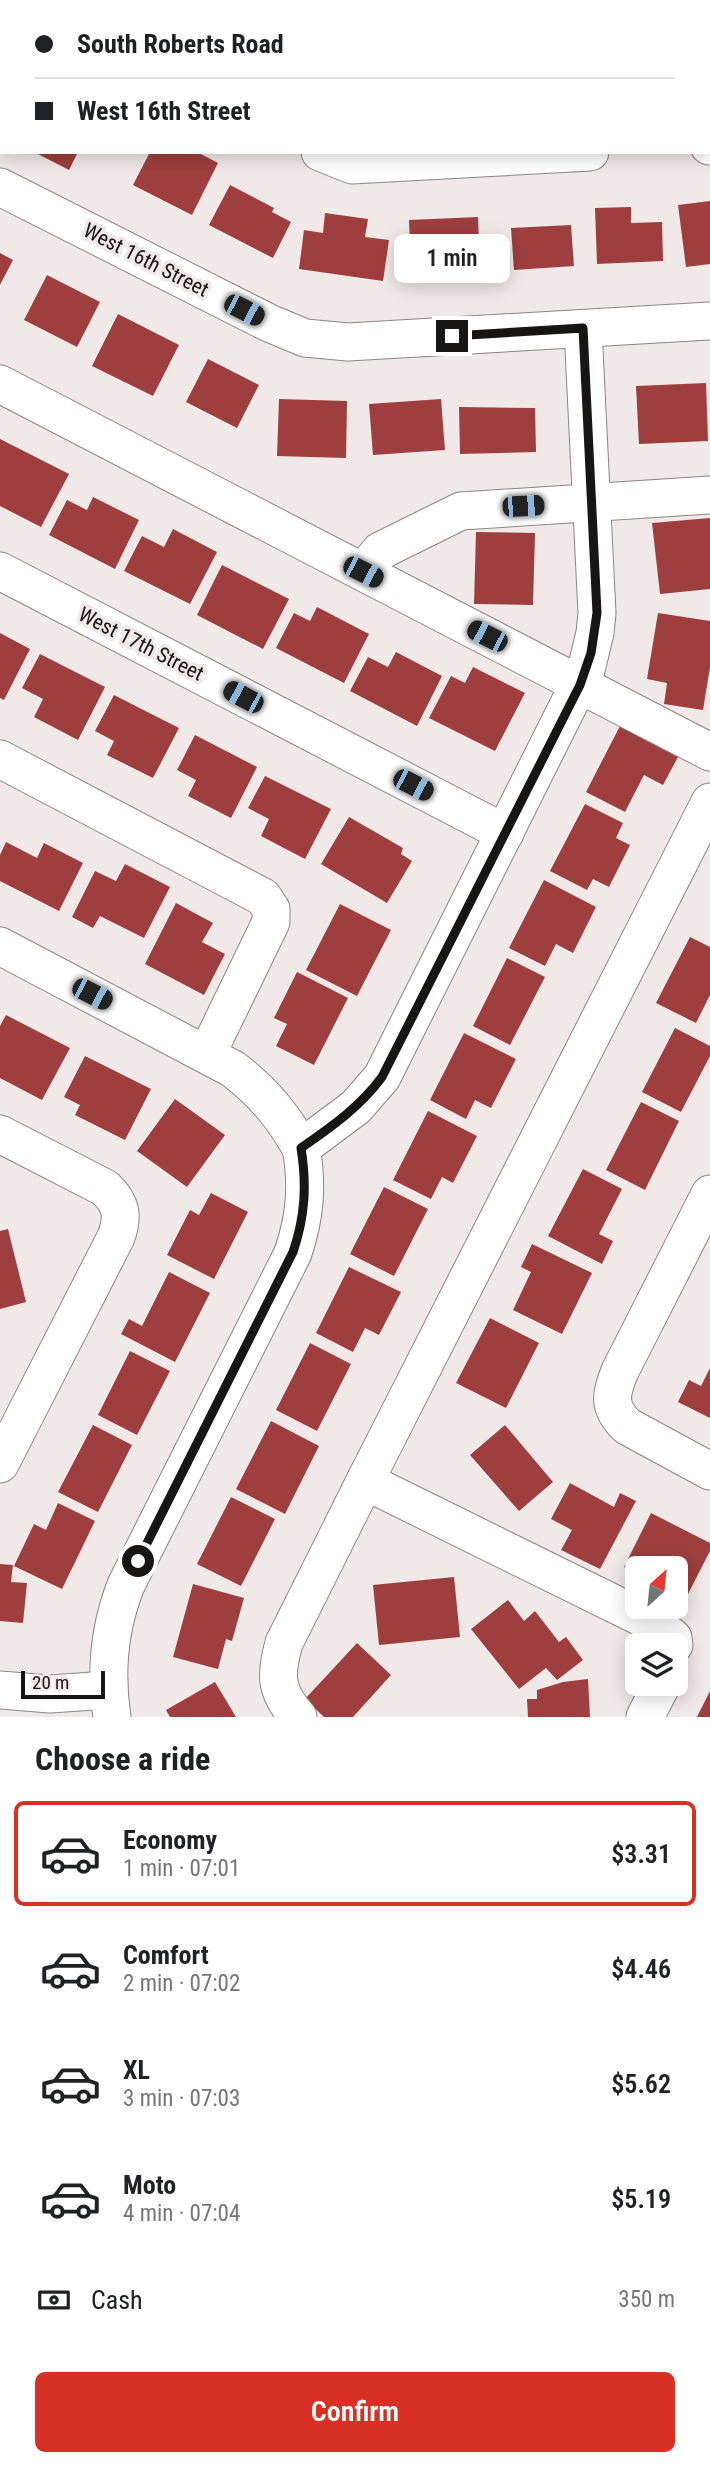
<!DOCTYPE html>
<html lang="en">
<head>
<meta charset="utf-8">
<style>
	body { margin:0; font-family:"Roboto Condensed",sans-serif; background:#f6f6f6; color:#202124; height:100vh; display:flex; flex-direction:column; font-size:26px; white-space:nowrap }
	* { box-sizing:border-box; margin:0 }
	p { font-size:23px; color:#757577 }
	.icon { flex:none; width:38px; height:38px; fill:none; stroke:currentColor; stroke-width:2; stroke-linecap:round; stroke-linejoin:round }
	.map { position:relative; height:1717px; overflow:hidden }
	.sheet { display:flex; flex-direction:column; background:#fff; flex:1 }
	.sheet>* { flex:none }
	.hud { position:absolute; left:0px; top:0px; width:710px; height:154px; box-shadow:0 4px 18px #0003; display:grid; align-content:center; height:154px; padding:0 35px; background:#fff }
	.needle { width:46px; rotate:27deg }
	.controls { position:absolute; left:625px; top:1556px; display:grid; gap:14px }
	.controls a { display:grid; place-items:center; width:63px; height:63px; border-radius:10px; background:#fff; box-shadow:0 4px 18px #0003; font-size:35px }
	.scale { position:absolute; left:21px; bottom:18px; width:84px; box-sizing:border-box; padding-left:7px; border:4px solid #181515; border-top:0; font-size:19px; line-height:24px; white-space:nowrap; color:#181515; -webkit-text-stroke:5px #f1e8e8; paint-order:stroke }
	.end { position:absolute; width:32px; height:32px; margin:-16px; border:9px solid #181515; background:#fff; box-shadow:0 0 0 4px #fff }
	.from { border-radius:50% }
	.bubble { position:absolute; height:49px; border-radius:10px; background:#fff; box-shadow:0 4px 18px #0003; font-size:23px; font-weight:600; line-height:49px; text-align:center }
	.car { position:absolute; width:21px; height:42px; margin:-21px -10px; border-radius:9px; box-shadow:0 0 5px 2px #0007; background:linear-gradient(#222 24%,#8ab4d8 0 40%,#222 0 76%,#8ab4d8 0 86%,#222 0) }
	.hud b { display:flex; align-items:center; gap:24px; height:66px; font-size:26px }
	.hud b+b { border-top:2px solid #e0e0e0 }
	.hud i { width:18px; height:18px; background:#202124 }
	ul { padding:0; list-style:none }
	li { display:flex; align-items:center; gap:21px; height:105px; margin:0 14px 10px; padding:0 21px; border:4px solid transparent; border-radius:10px }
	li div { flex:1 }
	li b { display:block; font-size:26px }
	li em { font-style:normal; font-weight:600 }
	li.active { border-color:#d93025 }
	li>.icon { width:63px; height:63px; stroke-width:1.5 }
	h2 { padding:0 35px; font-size:32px; line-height:84px }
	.pay { display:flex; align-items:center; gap:18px; height:77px; padding:0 35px; font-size:26px }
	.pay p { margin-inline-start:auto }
	.primary-button { display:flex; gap:14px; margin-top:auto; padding:14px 35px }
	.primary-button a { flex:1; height:80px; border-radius:10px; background:#d93025; color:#fff; font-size:28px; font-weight:600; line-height:80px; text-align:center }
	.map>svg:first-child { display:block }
	.building { fill:#9e3e3f }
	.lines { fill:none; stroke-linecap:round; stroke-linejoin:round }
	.minor-casing { stroke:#8d8484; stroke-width:39 }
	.minor { stroke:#fff; stroke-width:37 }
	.route { stroke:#181515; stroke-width:9 }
	.labels { text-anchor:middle; stroke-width:7; stroke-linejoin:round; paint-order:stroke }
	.street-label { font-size:21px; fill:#181515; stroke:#f1e8e8 }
</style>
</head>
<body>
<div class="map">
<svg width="710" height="1717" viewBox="0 0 710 1717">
	<rect width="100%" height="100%" fill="#f1e8e8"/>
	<g class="building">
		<path d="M 34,152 L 78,152 L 69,170 Z"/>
		<path d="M 150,152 L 197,152 L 218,163 L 192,215 L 133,185 Z"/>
		<path d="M 230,185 L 274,208 L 272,212 L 291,222 L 273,258 L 209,225 Z"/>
		<path d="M 710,201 L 710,264 L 686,267 L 678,205 Z"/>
		<path d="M 631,207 L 631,223 L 662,222 L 663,261 L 597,264 L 595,208 Z"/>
		<path d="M 325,213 L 368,219 L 365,237 L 389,240 L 383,281 L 299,269 L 304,230 L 323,233 Z"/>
		<path d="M 478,217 L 480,269 L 411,271 L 409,220 Z"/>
		<path d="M 571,225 L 574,266 L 514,270 L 511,228 Z"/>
		<path d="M 0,253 L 13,260 L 0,285 Z"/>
		<path d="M 47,275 L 100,302 L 77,347 L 24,320 Z"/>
		<path d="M 118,314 L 179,345 L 153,396 L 92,366 Z"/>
		<path d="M 208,359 L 259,385 L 237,428 L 186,402 Z"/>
		<path d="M 706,383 L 708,441 L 639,444 L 636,386 Z"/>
		<path d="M 279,399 L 347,401 L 346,458 L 277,456 Z"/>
		<path d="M 441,399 L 445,450 L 373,455 L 369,404 Z"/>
		<path d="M 459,407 L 535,408 L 536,452 L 460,454 Z"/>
		<path d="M 0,439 L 69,474 L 41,527 L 0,506 Z"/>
		<path d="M 93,497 L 139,520 L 115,569 L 49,535 L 67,500 L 87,510 Z"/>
		<path d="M 710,518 L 710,589 L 660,594 L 652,523 Z"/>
		<path d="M 173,529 L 217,552 L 190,604 L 124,571 L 142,536 L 164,547 Z"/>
		<path d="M 476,532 L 535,533 L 533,605 L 474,604 Z"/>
		<path d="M 222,565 L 289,599 L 263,649 L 197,615 Z"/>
		<path d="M 317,607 L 369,634 L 344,683 L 276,648 L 294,613 L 310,621 Z"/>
		<path d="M 658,613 L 710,621 L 710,667 L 703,710 L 664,704 L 667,683 L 647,679 Z"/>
		<path d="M 0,633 L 30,649 L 4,700 L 0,698 Z"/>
		<path d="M 396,652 L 442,676 L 417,726 L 350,691 L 368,657 L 388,667 Z"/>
		<path d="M 40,654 L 105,687 L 78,740 L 34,717 L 43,699 L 22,688 Z"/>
		<path d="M 473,667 L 525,693 L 495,751 L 429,718 L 451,676 L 465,683 Z"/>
		<path d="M 114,695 L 179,728 L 153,778 L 107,755 L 114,741 L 95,731 Z"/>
		<path d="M 620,726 L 678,757 L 663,785 L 644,775 L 625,812 L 586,792 Z"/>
		<path d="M 195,735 L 257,767 L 231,818 L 188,796 L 196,780 L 177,770 Z"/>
		<path d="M 265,776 L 331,809 L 305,859 L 261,836 L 269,819 L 248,808 Z"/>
		<path d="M 585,804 L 623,823 L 616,838 L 630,845 L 609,887 L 593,879 L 587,890 L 550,871 Z"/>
		<path d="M 349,817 L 403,848 L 401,854 L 412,861 L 387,903 L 321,864 Z"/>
		<path d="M 6,842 L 37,858 L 44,843 L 83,863 L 59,911 L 0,881 L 0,855 Z"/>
		<path d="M 125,864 L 170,887 L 144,938 L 100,916 L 93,928 L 72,917 L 95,871 L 116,881 Z"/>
		<path d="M 544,880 L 596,907 L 573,953 L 556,944 L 545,966 L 509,948 Z"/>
		<path d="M 176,903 L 213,923 L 202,942 L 225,954 L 204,995 L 145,964 Z"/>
		<path d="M 340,904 L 391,930 L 357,996 L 306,970 Z"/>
		<path d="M 690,937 L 710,947 L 710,995 L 696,1023 L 656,1003 Z"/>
		<path d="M 507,958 L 545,977 L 510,1045 L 473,1026 Z"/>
		<path d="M 297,972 L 348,998 L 314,1065 L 276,1046 L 287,1024 L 274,1018 Z"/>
		<path d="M 6,1015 L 70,1048 L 42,1100 L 0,1078 L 0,1026 Z"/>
		<path d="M 675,1028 L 710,1046 L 710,1056 L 681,1112 L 642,1092 Z"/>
		<path d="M 464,1033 L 516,1059 L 491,1108 L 475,1100 L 466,1119 L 430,1100 Z"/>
		<path d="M 85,1056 L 151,1089 L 125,1140 L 75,1115 L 80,1105 L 64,1097 Z"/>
		<path d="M 175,1099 L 225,1135 L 187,1187 L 137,1151 Z"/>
		<path d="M 641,1102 L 679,1121 L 645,1190 L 606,1170 Z"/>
		<path d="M 428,1111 L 477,1136 L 453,1183 L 442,1177 L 431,1199 L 393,1180 Z"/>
		<path d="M 583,1169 L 622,1189 L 599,1234 L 613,1241 L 602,1264 L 548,1236 Z"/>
		<path d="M 384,1187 L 428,1209 L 394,1276 L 350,1254 Z"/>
		<path d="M 211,1193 L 248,1212 L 214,1279 L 167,1255 L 190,1210 L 199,1215 Z"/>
		<path d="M 8,1229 L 26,1302 L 0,1309 L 0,1231 Z"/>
		<path d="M 532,1244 L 592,1273 L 562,1334 L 513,1310 L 531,1272 L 521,1267 Z"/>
		<path d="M 349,1267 L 401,1292 L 379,1335 L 365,1328 L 353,1352 L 316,1333 Z"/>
		<path d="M 169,1272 L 210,1293 L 175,1362 L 121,1334 L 129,1319 L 142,1326 Z"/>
		<path d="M 490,1318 L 539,1343 L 506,1408 L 456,1383 Z"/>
		<path d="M 310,1343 L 351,1364 L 317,1431 L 276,1410 Z"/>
		<path d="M 130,1351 L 170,1371 L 137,1435 L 98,1415 Z"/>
		<path d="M 710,1368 L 710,1418 L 678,1402 L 689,1380 L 701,1386 Z"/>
		<path d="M 271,1421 L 319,1446 L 285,1514 L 236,1489 Z"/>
		<path d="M 93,1425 L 132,1445 L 98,1512 L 58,1492 Z"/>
		<path d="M 505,1425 L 553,1482 L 519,1511 L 470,1455 Z"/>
		<path d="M 570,1483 L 614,1507 L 620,1493 L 636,1501 L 600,1569 L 561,1550 L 572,1530 L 551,1519 Z"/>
		<path d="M 231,1497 L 275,1519 L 241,1586 L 197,1564 Z"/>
		<path d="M 58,1503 L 95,1521 L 62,1589 L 14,1566 L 34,1524 L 46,1530 Z"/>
		<path d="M 651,1513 L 710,1543 L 710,1551 L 686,1598 L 676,1593 L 676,1568 L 637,1568 L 637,1573 L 624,1567 Z"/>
		<path d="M 0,1564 L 13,1565 L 11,1582 L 27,1583 L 23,1623 L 0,1621 Z"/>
		<path d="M 454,1577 L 460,1637 L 379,1645 L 373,1585 Z"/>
		<path d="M 193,1584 L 244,1598 L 232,1641 L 226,1639 L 218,1669 L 173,1657 Z"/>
		<path d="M 508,1600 L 524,1621 L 535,1611 L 559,1642 L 566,1637 L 583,1660 L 557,1680 L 546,1668 L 519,1689 L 471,1629 Z"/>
		<path d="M 357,1643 L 391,1675 L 353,1717 L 324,1717 L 305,1699 Z"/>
		<path d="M 588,1679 L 590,1717 L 528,1717 L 527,1699 L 537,1699 L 537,1690 L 563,1682 Z"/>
		<path d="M 215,1682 L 236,1717 L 170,1717 L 166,1710 Z"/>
		<path d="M 710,1691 L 710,1717 L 697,1717 Z"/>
	</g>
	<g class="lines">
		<g class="minor-casing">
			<g id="minor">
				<path d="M 15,2 L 16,0"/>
				<path d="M 211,2 L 212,0"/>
				<path d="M 0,32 L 2,29"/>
				<path d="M 709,146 L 710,145"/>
				<path d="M 320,152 L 352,165 L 590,152"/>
				<path d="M 0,187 L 269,323 L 305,338 L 348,342 L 710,321"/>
				<path d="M 0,384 L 710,752"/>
				<path d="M 0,571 L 505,833"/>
				<path d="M 363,572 L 380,551 L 461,511 L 710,495"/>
				<path d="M 0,759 L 263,897 L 271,909 L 271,922 L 207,1054"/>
				<path d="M 0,946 L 233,1069 C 263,1092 283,1116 301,1148"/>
				<path d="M 0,1134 L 105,1188 C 121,1203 124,1216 116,1237 L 0,1464"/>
				<path d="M 710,1194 L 620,1371 C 610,1395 608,1407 627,1426 L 710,1471"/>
				<path d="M 365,1481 L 710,802"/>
				<path d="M 0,1690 L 50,1694 L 108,1690"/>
				<path d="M 112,1717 C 105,1671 109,1628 126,1585 L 293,1253 C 305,1217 308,1185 301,1148 L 356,1107 L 382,1077 L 586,670 L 595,633 L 597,613 L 583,329"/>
				<path d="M 298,1717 C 275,1691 275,1675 284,1643 L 365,1481 L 657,1625 L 673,1638 L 674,1645"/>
				<path d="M 645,1717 L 662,1684"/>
			</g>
		</g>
		<use href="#minor" class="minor"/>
	</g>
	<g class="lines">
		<path class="route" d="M 138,1561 L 293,1252 C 305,1217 307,1185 301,1148 C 331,1127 360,1107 382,1077 L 580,685 L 591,653 L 597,613 L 583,328 L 452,336"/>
	</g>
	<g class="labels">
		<g class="street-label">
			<text transform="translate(146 260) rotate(27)" y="7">West 16th Street</text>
			<text transform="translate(141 644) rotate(27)" y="7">West 17th Street</text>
		</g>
	</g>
</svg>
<div class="controls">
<a><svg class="needle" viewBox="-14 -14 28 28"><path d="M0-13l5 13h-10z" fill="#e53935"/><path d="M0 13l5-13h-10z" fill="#757577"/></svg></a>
<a><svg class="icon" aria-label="layers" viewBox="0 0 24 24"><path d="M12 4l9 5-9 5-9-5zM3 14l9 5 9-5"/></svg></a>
</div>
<div class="scale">20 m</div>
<i class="end from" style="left:138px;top:1561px"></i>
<i class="end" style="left:452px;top:336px"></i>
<div class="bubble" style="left:394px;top:234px;width:116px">1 min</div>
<i class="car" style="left:244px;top:310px;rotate:117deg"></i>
<i class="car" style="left:523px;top:506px;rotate:87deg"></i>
<i class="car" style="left:363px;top:572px;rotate:117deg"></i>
<i class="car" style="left:487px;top:636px;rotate:297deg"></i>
<i class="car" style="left:243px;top:697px;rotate:298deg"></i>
<i class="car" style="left:413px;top:785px;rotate:117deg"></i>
<i class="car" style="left:92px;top:994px;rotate:117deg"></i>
<div class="hud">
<b><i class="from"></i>South Roberts Road</b>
<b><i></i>West 16th Street</b>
</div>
</div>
<section class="sheet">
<h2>Choose a ride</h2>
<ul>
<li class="active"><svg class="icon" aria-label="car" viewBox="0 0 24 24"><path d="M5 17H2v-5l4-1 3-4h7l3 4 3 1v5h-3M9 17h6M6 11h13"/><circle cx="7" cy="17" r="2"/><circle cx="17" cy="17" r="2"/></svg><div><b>Economy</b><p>1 min · 07:01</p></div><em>$3.31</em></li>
<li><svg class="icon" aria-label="car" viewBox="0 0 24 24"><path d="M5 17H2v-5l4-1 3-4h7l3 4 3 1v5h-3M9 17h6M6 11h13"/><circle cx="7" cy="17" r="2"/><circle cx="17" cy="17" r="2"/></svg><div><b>Comfort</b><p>2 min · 07:02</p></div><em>$4.46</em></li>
<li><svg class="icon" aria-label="car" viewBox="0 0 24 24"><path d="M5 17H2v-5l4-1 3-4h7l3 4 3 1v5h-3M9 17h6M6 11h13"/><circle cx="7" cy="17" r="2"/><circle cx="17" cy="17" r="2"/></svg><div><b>XL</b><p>3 min · 07:03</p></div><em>$5.62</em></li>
<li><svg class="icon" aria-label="car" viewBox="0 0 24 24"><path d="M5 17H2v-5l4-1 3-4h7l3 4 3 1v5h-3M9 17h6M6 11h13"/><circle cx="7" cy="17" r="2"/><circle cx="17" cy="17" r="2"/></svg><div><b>Moto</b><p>4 min · 07:04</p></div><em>$5.19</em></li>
</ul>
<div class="pay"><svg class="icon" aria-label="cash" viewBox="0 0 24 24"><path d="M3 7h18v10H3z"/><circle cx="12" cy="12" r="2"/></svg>Cash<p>350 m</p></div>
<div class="primary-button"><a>Confirm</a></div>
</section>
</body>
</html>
